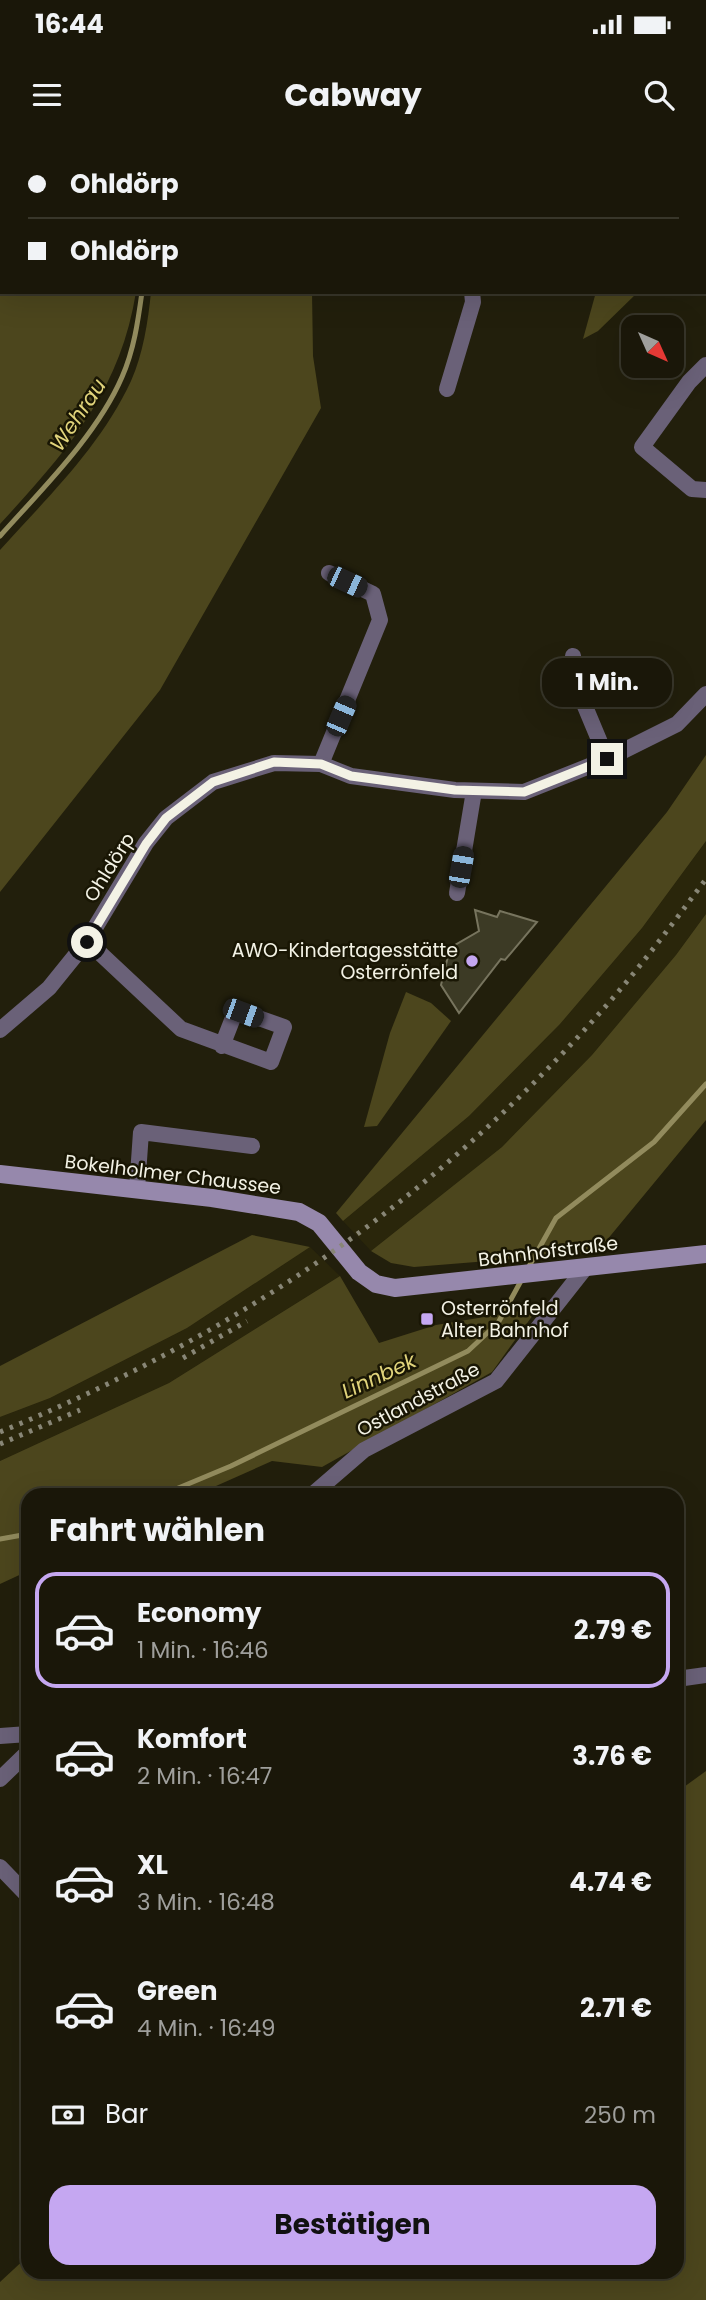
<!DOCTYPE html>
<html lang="de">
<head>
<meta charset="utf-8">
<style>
	body { margin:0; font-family:Poppins,sans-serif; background:#232012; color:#f1f3f6; height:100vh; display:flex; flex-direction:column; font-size:26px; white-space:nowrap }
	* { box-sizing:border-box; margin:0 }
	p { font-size:23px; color:#9f9f9c }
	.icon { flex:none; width:38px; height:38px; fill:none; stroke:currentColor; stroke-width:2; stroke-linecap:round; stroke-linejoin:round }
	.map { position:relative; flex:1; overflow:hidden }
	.panel { position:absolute; left:21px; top:1348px; width:663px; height:791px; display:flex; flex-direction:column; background:#1a1709; border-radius:21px; box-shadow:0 7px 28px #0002,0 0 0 2px #38362a }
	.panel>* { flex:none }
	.top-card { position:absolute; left:0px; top:0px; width:707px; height:154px; box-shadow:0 7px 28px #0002,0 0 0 2px #38362a; display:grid; align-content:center; height:154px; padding:0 28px; background:#1a1709 }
	.needle { width:46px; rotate:135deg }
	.tools { position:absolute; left:621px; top:175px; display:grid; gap:14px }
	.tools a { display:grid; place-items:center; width:63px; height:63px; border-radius:14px; background:#1a1709; box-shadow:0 7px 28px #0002,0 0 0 2px #38362a; font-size:35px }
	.end { position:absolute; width:32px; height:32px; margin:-16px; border:9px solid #f3f2e5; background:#111; box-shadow:0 0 0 4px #111 }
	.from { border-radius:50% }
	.bubble { position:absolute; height:49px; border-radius:21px; background:#1a1709; box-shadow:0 7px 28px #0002,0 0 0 2px #38362a; font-size:23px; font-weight:700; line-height:49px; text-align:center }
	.car { position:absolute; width:21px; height:42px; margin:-21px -10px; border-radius:9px; box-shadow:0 0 5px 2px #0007; background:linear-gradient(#222 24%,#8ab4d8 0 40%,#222 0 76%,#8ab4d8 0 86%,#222 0) }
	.top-card b { display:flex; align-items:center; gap:24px; height:66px; font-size:26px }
	.top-card b+b { border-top:2px solid #38362a }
	.top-card i { width:18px; height:18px; background:#f1f3f6 }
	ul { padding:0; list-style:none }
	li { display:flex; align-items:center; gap:21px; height:116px; margin:0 14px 10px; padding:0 14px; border:4px solid transparent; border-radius:21px }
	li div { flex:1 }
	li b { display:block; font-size:26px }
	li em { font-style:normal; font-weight:700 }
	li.current { border-color:#c5a7f1 }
	li>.icon { width:63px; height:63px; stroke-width:1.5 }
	h2 { padding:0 28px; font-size:32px; line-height:84px }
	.pay { display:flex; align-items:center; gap:18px; height:77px; padding:0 28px; font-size:26px }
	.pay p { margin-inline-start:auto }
	.primary-button { display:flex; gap:14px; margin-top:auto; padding:14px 28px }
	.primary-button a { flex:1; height:80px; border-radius:21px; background:#c5a7f1; color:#111; font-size:28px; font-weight:700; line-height:80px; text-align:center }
	.status { display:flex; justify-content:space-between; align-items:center; height:49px; padding:0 35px; background:#1a1709; direction:ltr }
	.status svg { height:19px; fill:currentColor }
	header { display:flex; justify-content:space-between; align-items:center; height:91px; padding:0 28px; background:#1a1709; font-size:32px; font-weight:700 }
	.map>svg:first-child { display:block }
	.built { fill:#2a260b }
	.green { fill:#4c461d }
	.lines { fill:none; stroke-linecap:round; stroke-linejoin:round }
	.stream { stroke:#928b5d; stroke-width:5 }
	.building { fill:#3c3a25; stroke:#77745e; stroke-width:2 }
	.minor { stroke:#6a6178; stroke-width:16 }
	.secondary { stroke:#9688ac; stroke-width:18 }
	.rail { stroke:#888676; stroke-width:5; stroke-dasharray:3.5 7; stroke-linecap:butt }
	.route { stroke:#f3f2e5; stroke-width:9 }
	.poi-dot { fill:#c5a7f1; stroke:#191604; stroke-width:2.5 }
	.labels { text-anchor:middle; stroke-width:5; stroke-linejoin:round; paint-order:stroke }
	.street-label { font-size:19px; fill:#f3f2e5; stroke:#191604 }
	.poi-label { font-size:19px; fill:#f3f2e5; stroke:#191604; text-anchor:end }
	.water-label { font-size:21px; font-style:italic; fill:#e1d47b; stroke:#191604 }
</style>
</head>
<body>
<div class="status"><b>16:44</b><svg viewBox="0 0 49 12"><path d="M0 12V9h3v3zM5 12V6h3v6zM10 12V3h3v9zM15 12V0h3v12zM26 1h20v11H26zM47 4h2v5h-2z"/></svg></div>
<header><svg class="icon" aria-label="menu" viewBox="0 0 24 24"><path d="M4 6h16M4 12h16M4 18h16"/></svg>Cabway<svg class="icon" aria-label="search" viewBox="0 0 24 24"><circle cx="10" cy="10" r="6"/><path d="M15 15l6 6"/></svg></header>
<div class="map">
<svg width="706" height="2160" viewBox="0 0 706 2160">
	<rect width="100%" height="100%" fill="#221f0c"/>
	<g class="built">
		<path d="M 706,701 L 706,774 L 676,815 L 592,915 L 502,1007 L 371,1111 L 343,1081 L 469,976 L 560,884 L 642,788 Z"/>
		<path d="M 310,1107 L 340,1136 L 169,1243 L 0,1321 L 0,1277 L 50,1258 L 187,1188 Z"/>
	</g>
	<g class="green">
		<path d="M 0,0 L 101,2 L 2,2 L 2,152 L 136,152 C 120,252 66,312 0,384 Z"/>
		<path d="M 151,152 L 312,152 L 313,216 L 321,268 L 160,550 L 0,752 L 0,410 C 47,358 101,306 131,241 C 143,214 148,182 151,152 Z"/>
		<path d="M 596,152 L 638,152 L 598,191 L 583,199 Z"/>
		<path d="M 706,615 L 706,701 L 642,788 L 560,884 L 469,976 L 343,1081 L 336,1073 L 667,672 Z"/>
		<path d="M 706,774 L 706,980 L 597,1112 L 414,1127 L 391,1123 L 371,1111 L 502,1007 L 592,915 L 676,815 Z"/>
		<path d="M 406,852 L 431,863 L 451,881 L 377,986 L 364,987 L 390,893 Z"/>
		<path d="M 252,1095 L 310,1107 L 187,1188 L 50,1258 L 0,1277 L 0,1226 Z"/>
		<path d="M 340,1136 L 379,1203 L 436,1185 L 538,1168 L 492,1232 L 322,1327 L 272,1321 L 198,1354 L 28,1354 L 28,1431 L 0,1444 L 0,1321 L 169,1243 Z"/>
		<path d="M 706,1631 L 706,2160 L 0,2160 L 0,2142 L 28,2116 L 28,2132 L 677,2132 L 677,1652 Z"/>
	</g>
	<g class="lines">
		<g class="stream">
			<path d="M 109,0 L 110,2"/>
			<path d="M 0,396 C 42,349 97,295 122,237 C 134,210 138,181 142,152"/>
			<path d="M 527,1130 L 556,1078 L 654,1002 L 706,944"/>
			<path d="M 164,1354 L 231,1326 L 468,1211 L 498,1183 L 522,1139"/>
			<path d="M 0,1399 L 28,1394"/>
		</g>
	</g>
	<path class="building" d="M 475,770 L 497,777 L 500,771 L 537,782 L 505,820 L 501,819 L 459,873 L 441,845 L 450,808 L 479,791 Z"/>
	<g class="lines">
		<g class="minor">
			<path d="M 543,0 L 544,2"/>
			<path d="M 705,49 L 706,48"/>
			<path d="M 705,88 L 706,89"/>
			<path d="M 706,225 L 689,242 L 642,307 L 692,349 L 706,350"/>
			<path d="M 447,249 L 473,162 L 472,152"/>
			<path d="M 573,516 L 579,552 L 607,619"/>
			<path d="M 321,624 L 380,480 L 373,454 L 329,433"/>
			<path d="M 457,753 L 474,651"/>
			<path d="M 87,801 L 181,889 L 271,922 L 284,887 L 236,870 L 222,906"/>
			<path d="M 0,890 L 49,848 L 87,801 L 146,703 L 166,678 L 213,642 L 274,623 L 321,624 L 351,636 L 455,650 L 524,652 L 607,619 L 677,584 L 706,554"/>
			<path d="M 137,1049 L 141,992 L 252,1006"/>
			<path d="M 313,1354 L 364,1310 L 496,1241 L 586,1127"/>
			<path d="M 677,1539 L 706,1535"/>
			<path d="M 0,1596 L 28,1594"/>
			<path d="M 0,1639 L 28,1612"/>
			<path d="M 0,1727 L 28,1756"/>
		</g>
		<path class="secondary" d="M 0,1034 L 212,1058 L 299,1072 L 319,1083 L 359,1132 L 376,1144 L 395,1148 L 706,1114"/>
		<g class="rail">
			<path d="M 183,1218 L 247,1181"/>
			<path d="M 0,1292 C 232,1197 430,1063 597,876 C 636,833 671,786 706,739"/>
			<path d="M 0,1304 L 80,1270"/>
		</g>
	</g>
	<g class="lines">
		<path class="route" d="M 87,802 L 146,704 L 166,678 L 213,642 L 274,622 L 321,624 L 351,636 L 455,650 L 524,652 L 607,619"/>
	</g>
	<g class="poi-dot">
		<circle cx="472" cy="821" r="7"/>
		<rect x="420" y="1172" width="14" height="14" rx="3.5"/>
	</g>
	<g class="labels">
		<g class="street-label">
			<text transform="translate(109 727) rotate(-58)" y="7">Ohldörp</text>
			<text transform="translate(173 1034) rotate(7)" y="7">Bokelholmer Chaussee</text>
			<text transform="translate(548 1111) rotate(-7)" y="7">Bahnhofstraße</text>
			<text transform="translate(418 1259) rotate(-28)" y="7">Ostlandstraße</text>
		</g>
		<g class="poi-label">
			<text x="458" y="817">AWO-Kindertagesstätte<tspan x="458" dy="22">Osterrönfeld</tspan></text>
			<text x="441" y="1175" text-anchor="start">Osterrönfeld<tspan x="441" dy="22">Alter Bahnhof</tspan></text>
		</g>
		<g class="water-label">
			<text transform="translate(78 275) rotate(-56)" y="7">Wehrau</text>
			<text transform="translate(379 1236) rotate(-25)" y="7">Linnbek</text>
		</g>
	</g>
</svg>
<div class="tools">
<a><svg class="needle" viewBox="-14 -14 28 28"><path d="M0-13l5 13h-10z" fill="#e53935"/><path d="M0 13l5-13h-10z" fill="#9f9f9c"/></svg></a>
</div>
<i class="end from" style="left:87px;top:802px"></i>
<i class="end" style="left:607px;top:619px"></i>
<div class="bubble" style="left:542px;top:518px;width:130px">1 Min.</div>
<i class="car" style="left:347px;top:442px;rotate:115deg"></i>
<i class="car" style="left:341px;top:576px;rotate:23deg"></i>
<i class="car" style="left:461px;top:727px;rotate:10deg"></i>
<i class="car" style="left:243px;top:873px;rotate:110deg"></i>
<div class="top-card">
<b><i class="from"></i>Ohldörp</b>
<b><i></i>Ohldörp</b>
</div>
<section class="panel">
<h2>Fahrt wählen</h2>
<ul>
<li class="current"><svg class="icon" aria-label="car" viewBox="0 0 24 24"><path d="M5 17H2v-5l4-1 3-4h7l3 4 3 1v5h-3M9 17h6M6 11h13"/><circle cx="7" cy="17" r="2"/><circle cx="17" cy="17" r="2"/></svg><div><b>Economy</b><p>1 Min. · 16:46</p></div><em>2.79 €</em></li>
<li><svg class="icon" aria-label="car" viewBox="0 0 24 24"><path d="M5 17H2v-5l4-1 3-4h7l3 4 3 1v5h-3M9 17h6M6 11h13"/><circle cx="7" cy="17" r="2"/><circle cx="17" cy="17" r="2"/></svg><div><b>Komfort</b><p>2 Min. · 16:47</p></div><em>3.76 €</em></li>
<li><svg class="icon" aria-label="car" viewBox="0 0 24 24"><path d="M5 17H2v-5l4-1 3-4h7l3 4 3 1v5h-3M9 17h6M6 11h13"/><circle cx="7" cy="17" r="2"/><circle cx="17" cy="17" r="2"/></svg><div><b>XL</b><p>3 Min. · 16:48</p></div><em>4.74 €</em></li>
<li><svg class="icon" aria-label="car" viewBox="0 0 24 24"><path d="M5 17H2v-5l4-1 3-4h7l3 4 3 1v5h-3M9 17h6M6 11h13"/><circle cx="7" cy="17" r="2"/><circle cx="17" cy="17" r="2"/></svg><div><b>Green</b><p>4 Min. · 16:49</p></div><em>2.71 €</em></li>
</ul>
<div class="pay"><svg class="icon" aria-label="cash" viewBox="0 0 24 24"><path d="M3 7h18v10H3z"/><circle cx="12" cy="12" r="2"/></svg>Bar<p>250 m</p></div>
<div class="primary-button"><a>Bestätigen</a></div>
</section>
</div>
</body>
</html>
